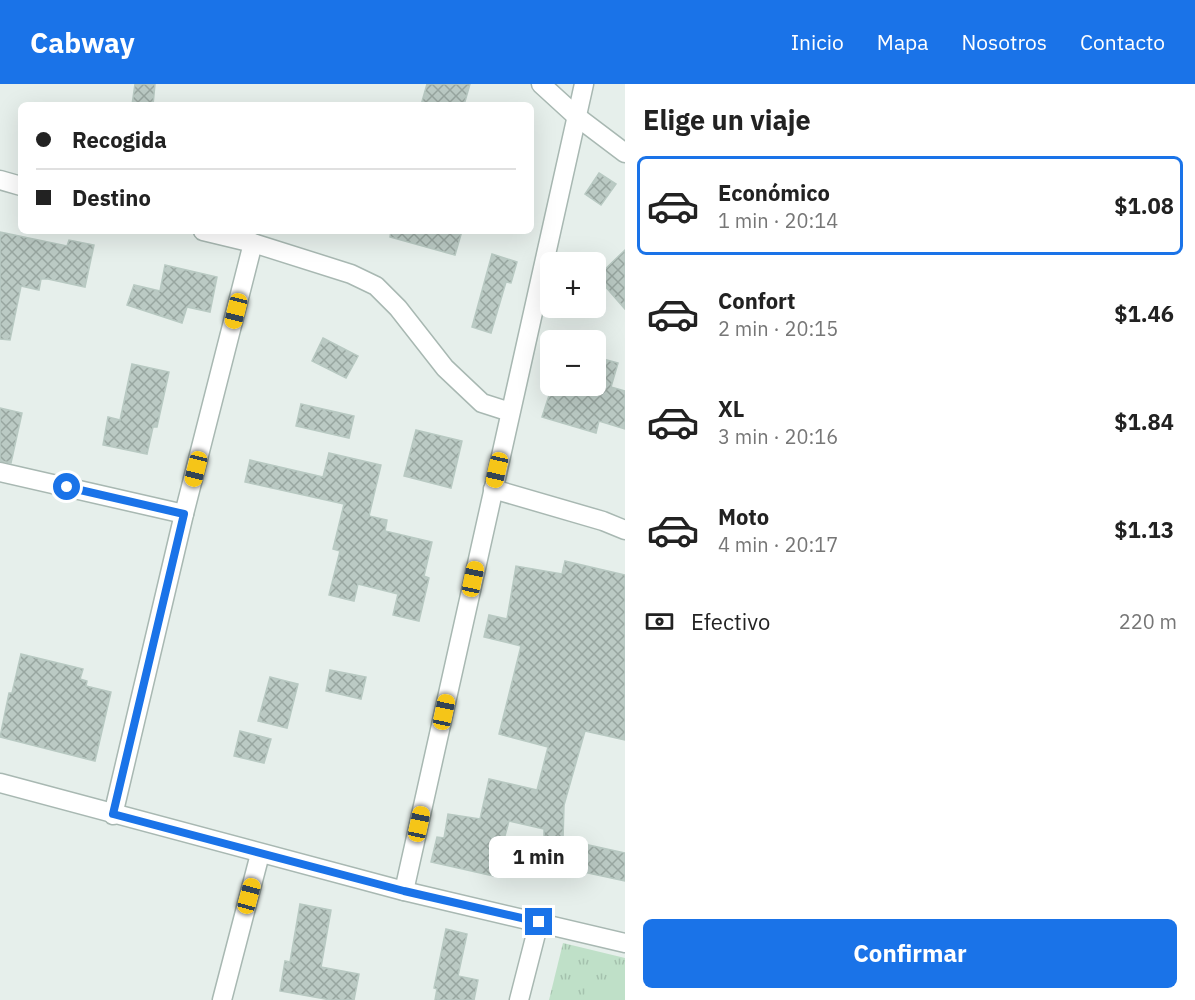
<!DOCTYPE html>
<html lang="es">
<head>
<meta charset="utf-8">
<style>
	body { margin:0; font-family:"IBM Plex Sans",sans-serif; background:#f2f2f2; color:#222; height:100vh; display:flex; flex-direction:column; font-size:22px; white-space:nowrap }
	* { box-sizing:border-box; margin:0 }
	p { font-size:20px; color:#767676 }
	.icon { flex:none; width:33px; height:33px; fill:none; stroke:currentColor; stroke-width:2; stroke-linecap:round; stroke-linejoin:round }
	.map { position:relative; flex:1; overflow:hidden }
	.drawer { display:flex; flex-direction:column; background:#fff; width:570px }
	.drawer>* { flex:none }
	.guide { position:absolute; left:18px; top:18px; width:516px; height:132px; border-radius:9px; box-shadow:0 6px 24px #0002; display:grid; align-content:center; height:132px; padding:0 18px; background:#fff }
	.tools { position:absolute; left:540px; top:168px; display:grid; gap:12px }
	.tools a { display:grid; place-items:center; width:66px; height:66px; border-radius:9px; background:#fff; box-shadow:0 6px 24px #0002; font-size:30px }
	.end { position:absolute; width:27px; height:27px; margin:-14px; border:8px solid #1a73e8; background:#fff; box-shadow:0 0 0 3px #fff }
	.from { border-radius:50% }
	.bubble { position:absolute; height:42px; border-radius:9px; background:#fff; box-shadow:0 6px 24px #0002; font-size:20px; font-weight:800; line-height:42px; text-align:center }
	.car { position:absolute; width:18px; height:36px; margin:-18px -9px; border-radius:8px; box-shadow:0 0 4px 2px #0007; background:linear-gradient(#f5c518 24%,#345 0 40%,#f5c518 0 76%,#345 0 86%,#f5c518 0) }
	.guide b { display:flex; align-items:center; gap:21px; height:57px; font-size:22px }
	.guide b+b { border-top:2px solid #e0e0e0 }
	.guide i { width:15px; height:15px; background:#222 }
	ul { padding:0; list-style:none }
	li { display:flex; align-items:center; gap:18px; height:99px; margin:0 12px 9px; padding:0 6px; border:3px solid transparent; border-radius:9px }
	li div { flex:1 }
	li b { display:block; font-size:22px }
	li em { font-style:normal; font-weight:800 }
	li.selected { border-color:#1a73e8 }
	li>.icon { width:54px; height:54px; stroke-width:1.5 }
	h2 { padding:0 18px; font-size:27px; line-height:72px }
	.pay { display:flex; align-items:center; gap:15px; height:66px; padding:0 18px; font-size:22px }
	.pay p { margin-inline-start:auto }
	.primary-button { display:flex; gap:12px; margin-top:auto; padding:12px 18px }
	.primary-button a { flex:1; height:69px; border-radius:9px; background:#1a73e8; color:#fff; font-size:24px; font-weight:800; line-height:69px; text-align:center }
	header { display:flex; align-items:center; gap:36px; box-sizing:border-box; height:84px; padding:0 30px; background:#1a73e8; color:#fff }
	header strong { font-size:28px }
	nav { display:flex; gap:33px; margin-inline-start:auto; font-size:21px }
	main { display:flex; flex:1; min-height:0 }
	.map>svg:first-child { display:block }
	.grass { fill:url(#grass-tufts) }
	.pitch { fill:#bfe0c8 }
	.building { fill:url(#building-cross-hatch); stroke:#b8c9c2; stroke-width:1.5 }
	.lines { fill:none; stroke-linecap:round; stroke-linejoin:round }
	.minor-casing { stroke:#a8b8b2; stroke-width:21 }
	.minor { stroke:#fff; stroke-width:18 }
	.route { stroke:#1a73e8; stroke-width:8 }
</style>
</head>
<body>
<header>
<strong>Cabway</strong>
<nav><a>Inicio</a><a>Mapa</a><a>Nosotros</a><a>Contacto</a></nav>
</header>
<main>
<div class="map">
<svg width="625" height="916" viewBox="0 0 625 916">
	<defs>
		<pattern id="grass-tufts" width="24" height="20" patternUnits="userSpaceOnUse" patternTransform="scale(1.5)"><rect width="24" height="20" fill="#bfe0c8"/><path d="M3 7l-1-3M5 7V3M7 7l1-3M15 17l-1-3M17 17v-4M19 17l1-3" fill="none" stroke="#a4c1ad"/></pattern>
		<pattern id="building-cross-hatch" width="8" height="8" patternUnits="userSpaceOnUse" patternTransform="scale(1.5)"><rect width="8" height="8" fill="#bbcac4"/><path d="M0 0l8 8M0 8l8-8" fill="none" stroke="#98a6a0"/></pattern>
	</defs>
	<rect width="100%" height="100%" fill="#e6efeb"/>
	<path class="grass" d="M 563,859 L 625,874 L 625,916 L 549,916 Z"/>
	<path class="pitch" d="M 589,894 L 625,903 L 625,916 L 583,916 Z"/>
	<g class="building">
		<path d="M 135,0 L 155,0 L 153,21 L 132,21 Z"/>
		<path d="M 427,0 L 470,0 L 464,21 L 421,21 Z"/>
		<path d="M 599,89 L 616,100 L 601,121 L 585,110 Z"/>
		<path d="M 391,147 L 462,147 L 455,171 L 390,153 Z"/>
		<path d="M 0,148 L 67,162 L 69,156 L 94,161 L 85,203 L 48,195 L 41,195 L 39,206 L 21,202 L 10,256 L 0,255 Z"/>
		<path d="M 625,166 L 625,225 L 597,193 Z"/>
		<path d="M 492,170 L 517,178 L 511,199 L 506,198 L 491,249 L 472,243 Z"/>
		<path d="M 165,181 L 217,193 L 210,228 L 187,223 L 182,239 L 127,221 L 134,201 L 160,207 Z"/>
		<path d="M 323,254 L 358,272 L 346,294 L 312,277 Z"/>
		<path d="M 596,273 L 618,279 L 611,303 L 625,307 L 625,345 L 599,337 L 596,349 L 542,333 L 552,302 L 559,302 L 596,313 Z"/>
		<path d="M 132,280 L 169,288 L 157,343 L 153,343 L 147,370 L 103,361 L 108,333 L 120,336 Z"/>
		<path d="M 301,320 L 354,332 L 349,354 L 296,342 Z"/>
		<path d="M 0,324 L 22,329 L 11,379 L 0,377 Z"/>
		<path d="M 416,346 L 462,357 L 451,404 L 404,392 Z"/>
		<path d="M 329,369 L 381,381 L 369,432 L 387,436 L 385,447 L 432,458 L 424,492 L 429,494 L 419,537 L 393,531 L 398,510 L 358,500 L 354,517 L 329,511 L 340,467 L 333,465 L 344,420 L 245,398 L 250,376 L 323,393 Z"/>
		<path d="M 565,477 L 625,491 L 625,656 L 585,647 L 564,721 L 563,756 L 544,756 L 544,745 L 509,737 L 494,792 L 431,778 L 437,753 L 444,754 L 448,730 L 480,735 L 489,695 L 537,706 L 548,663 L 499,650 L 521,562 L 484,553 L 489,531 L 507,535 L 516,482 L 562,490 Z"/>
		<path d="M 21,570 L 83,585 L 80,595 L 87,597 L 86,602 L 111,608 L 95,677 L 0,653 L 9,609 L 12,609 Z"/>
		<path d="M 330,586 L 366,593 L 361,615 L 326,607 Z"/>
		<path d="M 270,593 L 298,600 L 287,644 L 258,637 Z"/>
		<path d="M 240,647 L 271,655 L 264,679 L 234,672 Z"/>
		<path d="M 566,756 L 625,769 L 625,797 L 560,783 Z"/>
		<path d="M 300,820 L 331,826 L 321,883 L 359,890 L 354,916 L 331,916 L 280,907 L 285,877 L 290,878 Z"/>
		<path d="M 446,845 L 467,850 L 458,892 L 478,896 L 474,916 L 435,916 L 437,905 L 434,904 Z"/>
	</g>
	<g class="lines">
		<g class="minor-casing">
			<g id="minor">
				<path d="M 541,0 L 576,32 L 625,69"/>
				<path d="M 0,96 L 21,102"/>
				<path d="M 203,147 L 253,159 L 351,190 L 376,202 L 398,224 L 445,284 L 482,319 L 510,328"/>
				<path d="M 0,388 L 184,430"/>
				<path d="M 493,405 L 603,437 L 625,446"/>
				<path d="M 0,699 L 404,807 L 625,859"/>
				<path d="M 113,731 L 184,430 L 253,159"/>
				<path d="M 404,807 L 584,0"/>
				<path d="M 222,916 L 260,770"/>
				<path d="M 519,916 L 539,838"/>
			</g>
		</g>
		<use href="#minor" class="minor"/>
	</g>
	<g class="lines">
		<path class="route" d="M 67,403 L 184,430 L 113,730 L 404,807 L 539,838"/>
	</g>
</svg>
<div class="tools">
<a>+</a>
<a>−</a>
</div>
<i class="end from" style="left:67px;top:403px"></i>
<i class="end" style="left:539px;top:838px"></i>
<div class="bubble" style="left:489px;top:752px;width:99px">1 min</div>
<i class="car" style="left:236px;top:227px;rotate:194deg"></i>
<i class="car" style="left:196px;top:385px;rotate:194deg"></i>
<i class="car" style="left:497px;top:386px;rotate:193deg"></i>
<i class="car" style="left:473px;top:495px;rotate:12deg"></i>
<i class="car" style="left:444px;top:628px;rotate:12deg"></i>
<i class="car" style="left:419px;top:740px;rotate:12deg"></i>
<i class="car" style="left:249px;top:812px;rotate:15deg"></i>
<div class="guide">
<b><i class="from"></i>Recogida</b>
<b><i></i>Destino</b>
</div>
</div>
<section class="drawer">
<h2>Elige un viaje</h2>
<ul>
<li class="selected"><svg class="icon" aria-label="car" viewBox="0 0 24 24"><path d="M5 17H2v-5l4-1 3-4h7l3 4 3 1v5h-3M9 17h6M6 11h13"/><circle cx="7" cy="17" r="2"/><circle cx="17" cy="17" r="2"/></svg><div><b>Económico</b><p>1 min · 20:14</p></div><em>$1.08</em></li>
<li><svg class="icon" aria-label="car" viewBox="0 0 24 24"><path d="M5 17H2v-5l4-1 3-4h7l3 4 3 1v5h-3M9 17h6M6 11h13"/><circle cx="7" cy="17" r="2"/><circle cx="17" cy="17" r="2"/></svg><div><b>Confort</b><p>2 min · 20:15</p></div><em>$1.46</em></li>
<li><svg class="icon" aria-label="car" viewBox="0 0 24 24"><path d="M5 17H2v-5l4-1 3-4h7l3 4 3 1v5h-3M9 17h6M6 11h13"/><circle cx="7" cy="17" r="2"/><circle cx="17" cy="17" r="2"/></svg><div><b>XL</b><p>3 min · 20:16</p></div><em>$1.84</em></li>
<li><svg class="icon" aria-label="car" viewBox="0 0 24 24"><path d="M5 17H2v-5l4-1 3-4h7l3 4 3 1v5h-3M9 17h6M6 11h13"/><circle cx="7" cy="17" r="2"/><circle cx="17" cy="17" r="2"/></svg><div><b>Moto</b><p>4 min · 20:17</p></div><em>$1.13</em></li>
</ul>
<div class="pay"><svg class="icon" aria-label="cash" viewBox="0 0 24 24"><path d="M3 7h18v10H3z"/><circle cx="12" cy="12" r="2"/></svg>Efectivo<p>220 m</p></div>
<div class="primary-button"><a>Confirmar</a></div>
</section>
</main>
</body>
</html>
